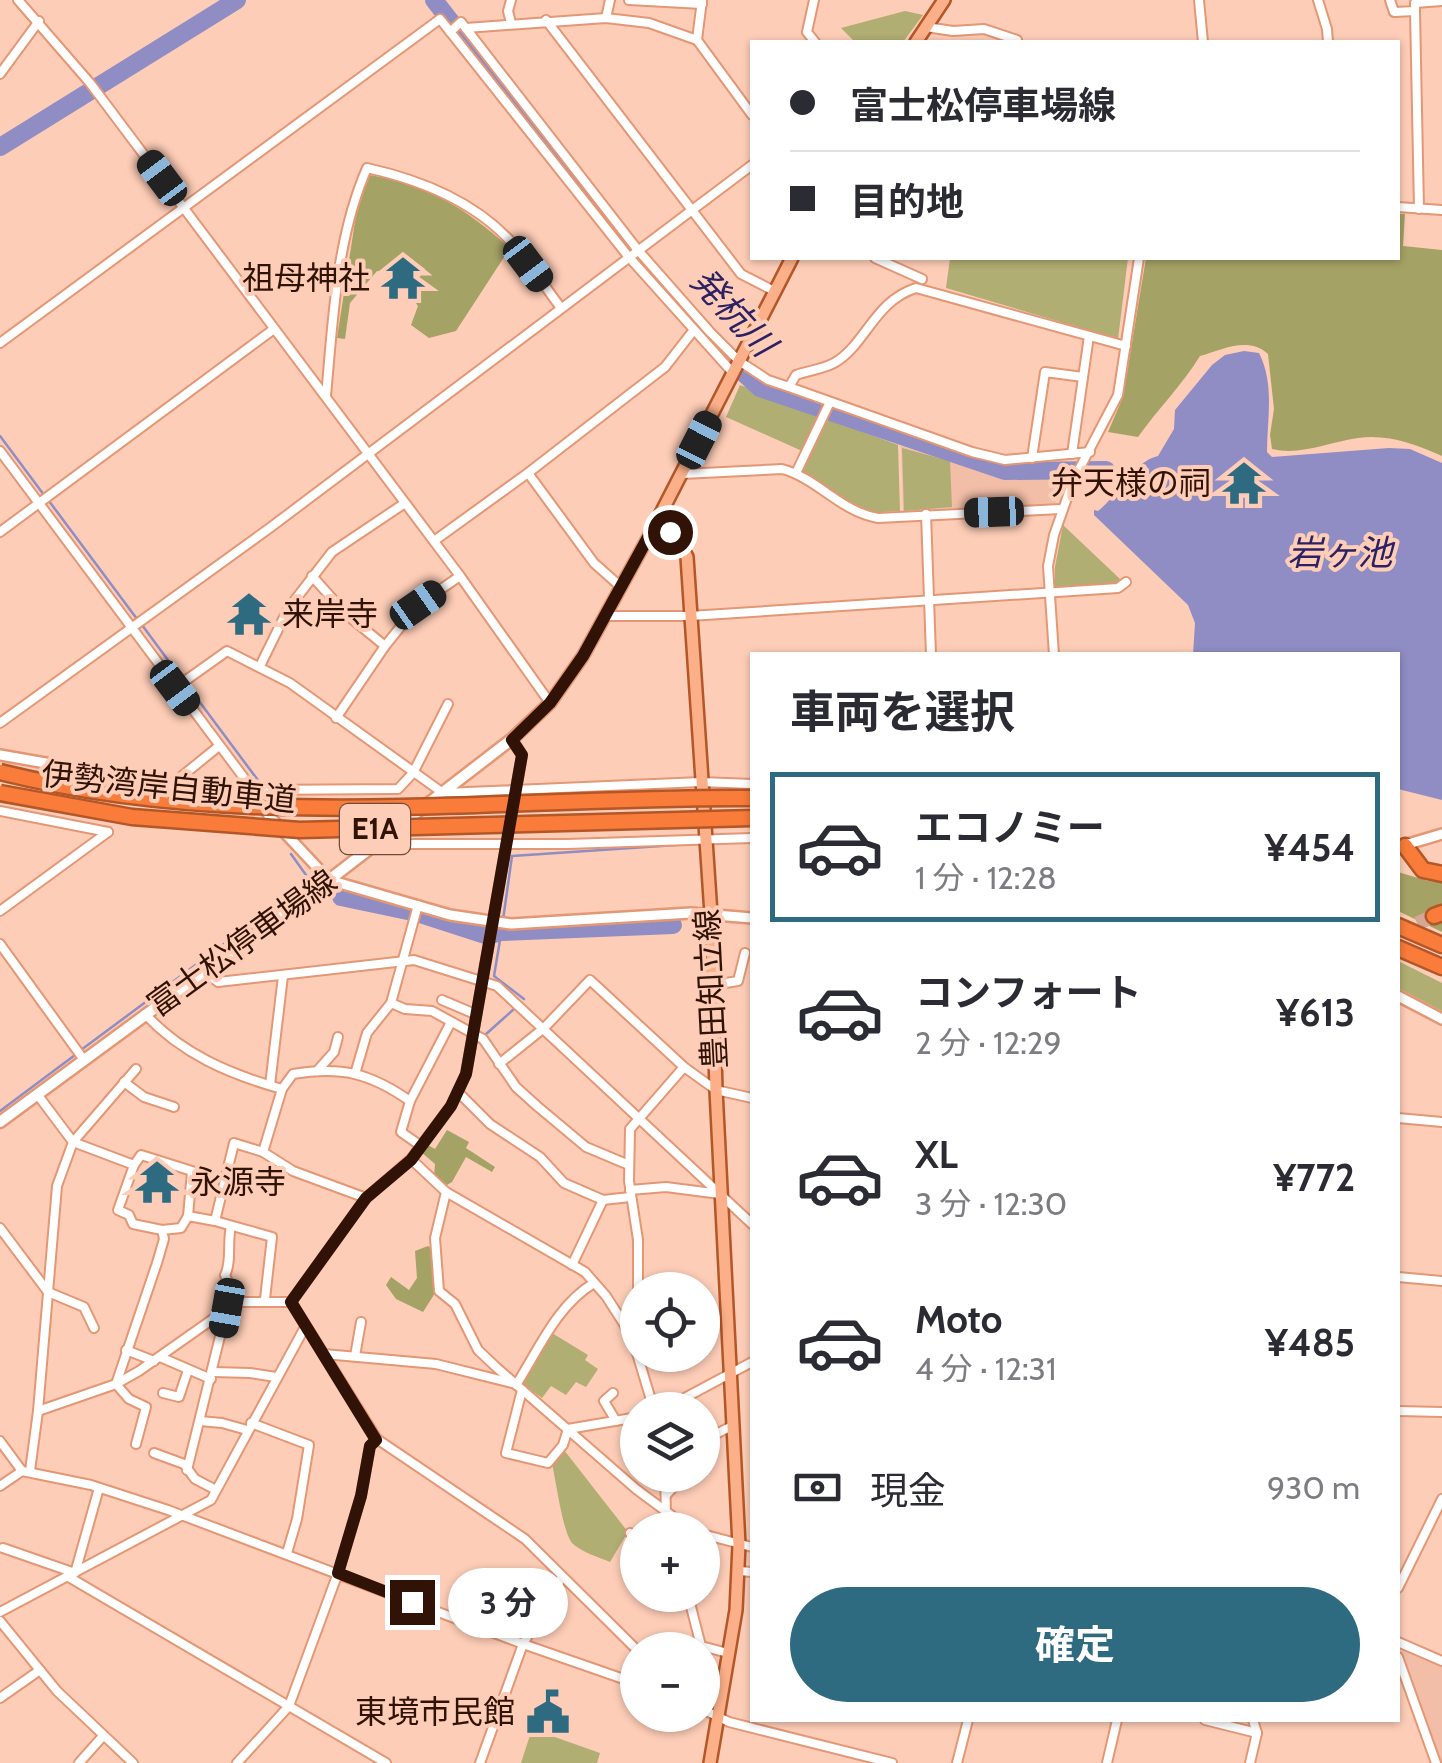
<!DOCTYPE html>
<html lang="ja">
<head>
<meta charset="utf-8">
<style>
	body { margin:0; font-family:Cabin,"Noto Sans JP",sans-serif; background:#f7f7f7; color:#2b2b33; height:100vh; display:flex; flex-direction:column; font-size:38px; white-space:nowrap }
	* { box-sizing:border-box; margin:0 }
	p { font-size:32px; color:#7c7c81 }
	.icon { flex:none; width:55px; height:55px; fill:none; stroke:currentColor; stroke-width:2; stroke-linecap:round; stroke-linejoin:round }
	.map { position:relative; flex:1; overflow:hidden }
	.panel { position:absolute; left:750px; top:652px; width:650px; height:1070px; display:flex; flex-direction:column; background:#fff; border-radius:0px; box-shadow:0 2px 8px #0004 }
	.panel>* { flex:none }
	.hud { position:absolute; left:750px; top:40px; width:650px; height:220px; border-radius:0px; box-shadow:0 2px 8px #0004; display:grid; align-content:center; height:220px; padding:0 40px; background:#fff }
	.buttons { position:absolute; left:620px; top:1272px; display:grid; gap:20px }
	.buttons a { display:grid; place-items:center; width:100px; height:100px; border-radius:50%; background:#fff; box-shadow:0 2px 8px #0004; font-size:50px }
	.end { position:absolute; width:45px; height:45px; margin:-22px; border:12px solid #301306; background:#fff; box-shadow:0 0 0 5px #fff }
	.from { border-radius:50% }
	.bubble { position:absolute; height:70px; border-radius:35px; background:#fff; box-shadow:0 2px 8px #0004; font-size:32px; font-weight:700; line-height:70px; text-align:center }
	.car { position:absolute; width:30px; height:60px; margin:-30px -15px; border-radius:12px; box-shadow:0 0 8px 2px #0007; background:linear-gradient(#222 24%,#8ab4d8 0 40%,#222 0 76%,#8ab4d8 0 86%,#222 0) }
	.hud b { display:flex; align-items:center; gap:35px; height:95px; font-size:38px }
	.hud b+b { border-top:2px solid #e1e1e2 }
	.hud i { width:25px; height:25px; background:#2b2b33 }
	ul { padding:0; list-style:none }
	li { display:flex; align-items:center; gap:30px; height:150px; margin:0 20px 15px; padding:0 20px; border:5px solid transparent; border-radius:0px }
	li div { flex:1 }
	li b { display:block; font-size:38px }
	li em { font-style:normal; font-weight:700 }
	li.active { border-color:#2e6b81 }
	li>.icon { width:90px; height:90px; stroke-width:1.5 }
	h2 { padding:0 40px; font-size:45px; line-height:120px }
	.pay { display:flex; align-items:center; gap:25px; height:110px; padding:0 40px; font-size:38px }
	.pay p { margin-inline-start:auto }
	.primary-button { display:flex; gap:20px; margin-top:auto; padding:20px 40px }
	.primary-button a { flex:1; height:115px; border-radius:60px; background:#2e6b81; color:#fff; font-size:40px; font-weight:700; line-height:115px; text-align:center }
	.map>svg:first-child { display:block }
	.built { fill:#f2bea7 }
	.green { fill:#b1ae73 }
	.forest { fill:#a5a266 }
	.water { fill:#8f8dc3 }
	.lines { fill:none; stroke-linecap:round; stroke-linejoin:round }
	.stream { stroke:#8f8dc3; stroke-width:2.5 }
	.river { stroke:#8f8dc3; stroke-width:18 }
	.motorway-tunnel { stroke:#d4a894; stroke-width:14; stroke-dasharray:14 7; stroke-linecap:butt }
	.minor-casing { stroke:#e49774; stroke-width:12 }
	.tertiary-casing { stroke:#e49774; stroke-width:14 }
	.secondary-casing { stroke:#e49774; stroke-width:15 }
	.primary-casing { stroke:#b35728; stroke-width:16 }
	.motorway-casing { stroke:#b35728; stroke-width:19 }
	.minor { stroke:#fff; stroke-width:8 }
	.tertiary { stroke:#fff; stroke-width:9 }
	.secondary { stroke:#fff; stroke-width:10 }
	.primary { stroke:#fbb089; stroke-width:11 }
	.motorway { stroke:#f97c3a; stroke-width:14 }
	.motorway-bridge-casing { stroke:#b35728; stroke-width:19; stroke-linecap:butt }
	.motorway-bridge { stroke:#f97c3a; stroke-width:14 }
	.route { stroke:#301306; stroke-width:12 }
	.labels { text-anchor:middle; stroke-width:8; stroke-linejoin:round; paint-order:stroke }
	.shield { fill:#fdcdb7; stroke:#6e4b3b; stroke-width:2.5 }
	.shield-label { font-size:30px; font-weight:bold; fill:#301306 }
	.poi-label { font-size:32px; fill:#301306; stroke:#fdcdb7; text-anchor:end }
	.street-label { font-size:32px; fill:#301306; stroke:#fdcdb7 }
	.water-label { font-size:35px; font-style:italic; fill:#2c2162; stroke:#fdcdb7 }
</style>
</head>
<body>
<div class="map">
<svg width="1442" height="1763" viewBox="0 0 1442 1763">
	<rect width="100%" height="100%" fill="#fdcdb7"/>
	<g class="built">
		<path d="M 901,446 L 995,475 L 1066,477 L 1055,504 L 903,511 Z"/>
		<path d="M 1404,1649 L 1442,1665 L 1442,1763 L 1400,1654 Z"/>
	</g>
	<g class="green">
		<path d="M 905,11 L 923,15 L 903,42 L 855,42 L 841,28 Z"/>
		<path d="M 950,258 L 1128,258 L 1118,339 L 946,288 Z"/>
		<path d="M 740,385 L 821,415 L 802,451 L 726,417 Z"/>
		<path d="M 828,419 L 898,445 L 900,511 L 868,513 L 801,472 Z"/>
		<path d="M 902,448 L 950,461 L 952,507 L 904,511 Z"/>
		<path d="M 1063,525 L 1120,579 L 1116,584 L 1055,587 L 1055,567 Z"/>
		<path d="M 1398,961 L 1442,983 L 1442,1011 L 1398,988 Z"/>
		<path d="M 552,1333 L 588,1355 L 585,1360 L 598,1369 L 586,1387 L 576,1382 L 566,1395 L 551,1386 L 542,1398 L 521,1383 Z"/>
		<path d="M 564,1450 L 628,1532 L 610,1562 C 598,1557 582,1552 573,1544 C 563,1535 556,1480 552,1464 Z"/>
		<path d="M 532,1729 L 600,1753 L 597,1763 L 521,1763 Z"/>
	</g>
	<g class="forest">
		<path d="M 370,175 C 433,187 463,207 510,248 L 456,331 L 429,338 L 411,325 L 418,306 L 409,293 L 425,269 L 405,254 L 392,273 L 377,271 L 350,303 L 345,339 L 337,338 L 358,202 Z"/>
		<path d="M 1398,214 L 1405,214 L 1403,246 L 1442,250 L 1442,456 C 1415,444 1388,434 1358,438 C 1328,442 1301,456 1272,449 L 1270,435 L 1274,409 L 1268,354 C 1249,336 1223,349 1200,356 C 1182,385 1158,409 1138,437 L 1108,432 L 1123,397 L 1146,258 L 1398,258 Z"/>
		<path d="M 1398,872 L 1428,881 L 1442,882 L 1442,932 L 1398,911 Z"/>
		<path d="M 447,1130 L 469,1142 L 466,1148 L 495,1167 L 492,1172 L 466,1157 L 452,1182 L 445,1186 L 434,1175 L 435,1164 L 420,1151 L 426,1144 L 435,1149 Z"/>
		<path d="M 428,1246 L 432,1249 L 437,1290 L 423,1312 L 396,1299 L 386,1285 L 391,1277 L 409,1290 L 417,1278 L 415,1251 Z"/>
	</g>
	<path class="water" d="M 1244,351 L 1259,353 C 1275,385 1267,418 1267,452 L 1272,457 L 1389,448 L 1410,449 L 1442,463 L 1442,800 L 1398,789 L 1398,655 L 1193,655 L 1195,623 L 1188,605 L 1094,515 L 1094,510 L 1098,511 C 1119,495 1131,463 1158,456 L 1174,429 L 1175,410 L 1212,365 L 1225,355 Z"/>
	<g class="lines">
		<g class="stream">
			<path d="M 0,436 L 44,495"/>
			<path d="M 1106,470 L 1120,484"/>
			<path d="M 49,501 L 137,619"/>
			<path d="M 142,625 L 182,679"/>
			<path d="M 187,685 L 260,783"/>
			<path d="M 503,920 L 512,856 L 691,844"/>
			<path d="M 502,928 L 494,976 L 524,999"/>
			<path d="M 485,1035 L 514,1009"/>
			<path d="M 81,1050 L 306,883 L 306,875 L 291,854"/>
			<path d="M 0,1111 L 75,1055"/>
		</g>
		<g class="river">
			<path d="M 434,0 L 625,245 L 726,357 L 760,388 L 1005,471 L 1106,470"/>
			<path d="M 0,147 L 237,0"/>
			<path d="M 341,897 L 417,913 L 488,936 L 501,932 L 673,925"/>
		</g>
		<path class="motorway-tunnel" d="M 1398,932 L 1434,916"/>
		<g class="minor-casing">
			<g id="minor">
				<path d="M 18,0 L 90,83 L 460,576 L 550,703"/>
				<path d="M 511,0 L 508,11 L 511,23"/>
				<path d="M 629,0 L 702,4"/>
				<path d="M 702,0 L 697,40 L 752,115"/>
				<path d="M 814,0 L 807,32 L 815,42"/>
				<path d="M 1199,0 L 1203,42"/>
				<path d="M 1318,0 L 1327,29 L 1328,42"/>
				<path d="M 1390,0 L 1394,12 L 1415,11 L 1415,3 L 1442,1"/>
				<path d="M 1415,11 L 1419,209"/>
				<path d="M 606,18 L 610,0"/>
				<path d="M 546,20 L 741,274 L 774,291"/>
				<path d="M 926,27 L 953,31 L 984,29 L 1017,40 L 1016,42"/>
				<path d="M 466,28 L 606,18 L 649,23 L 697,40"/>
				<path d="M 450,32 L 461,22 L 637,249 L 710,332 L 739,361 L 768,380 L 789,387 L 796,375 C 807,371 823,369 834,363 C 865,346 874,301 916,288 L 1126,346"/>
				<path d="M 0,74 L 39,21"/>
				<path d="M 1398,207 L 1442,210"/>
				<path d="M 875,258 L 922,279"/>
				<path d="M 0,343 L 440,19 L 628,256 L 733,373"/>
				<path d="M 789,387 L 972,452 L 1005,460 L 1090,452"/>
				<path d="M 326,396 C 333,320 336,239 367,168 C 421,180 475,201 513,244 C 530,263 545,287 561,308"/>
				<path d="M 0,451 L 253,790 L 398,789 L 413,773 L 448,704"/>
				<path d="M 1072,454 L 1089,336"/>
				<path d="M 1032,458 L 1045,372 L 1083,377"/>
				<path d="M 528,473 L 594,563 L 621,587"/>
				<path d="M 796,473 L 830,402"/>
				<path d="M 682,474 L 782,469 C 817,478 841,512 878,518 L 1061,509"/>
				<path d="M 926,514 L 931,655"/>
				<path d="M 0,532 L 274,329"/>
				<path d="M 434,541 L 528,473 L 665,367 L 693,331"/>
				<path d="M 312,576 L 346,614 L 385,646"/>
				<path d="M 605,616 L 690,616 L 1118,588 L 1126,582"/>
				<path d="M 1054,655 L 1048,566 L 1054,535 L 1073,481 L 1118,395 L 1139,258"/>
				<path d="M 260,666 L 288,609 L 332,552 L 405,503"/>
				<path d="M 175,688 L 227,651 L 290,683 L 443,793 L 701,782 L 752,784"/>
				<path d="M 336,718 L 385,646 L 418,605 L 460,576"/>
				<path d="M 0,723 L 271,527 L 752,165"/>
				<path d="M 512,739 L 522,755 L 466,1074 L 451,1106 L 411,1159 L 366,1198 L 291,1302 L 377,1439 L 525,1539 L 638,1651"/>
				<path d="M 171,785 L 219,746"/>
				<path d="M 0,811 L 108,832"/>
				<path d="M 377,844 L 567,844 L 752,838"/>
				<path d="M 0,911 L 108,832"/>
				<path d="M 0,944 L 84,1060"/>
				<path d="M 203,971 L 218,982 L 414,960 L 497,986 L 752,1224"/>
				<path d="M 713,985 L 738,981 L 745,953"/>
				<path d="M 442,1000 L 475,1014"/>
				<path d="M 391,1003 L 405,1009 L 432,1011 L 483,1039 L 516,1087 L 537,1106 L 586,1147 L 629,1165"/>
				<path d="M 145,1014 C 182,1054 229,1074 282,1089 L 263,1152"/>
				<path d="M 499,1064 L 544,1028 L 590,980 L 684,1067 L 716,1090 L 752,1098"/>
				<path d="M 317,1071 L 334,1052 L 338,1037"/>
				<path d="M 355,1074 L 367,1033 L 391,1003 L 418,905"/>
				<path d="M 124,1082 L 144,1097 L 174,1107"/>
				<path d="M 270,1085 L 283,976"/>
				<path d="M 282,1089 L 293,1074 C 341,1066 370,1073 410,1101"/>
				<path d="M 459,1093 L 490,1124 L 540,1157 L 564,1183 L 603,1200 L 630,1197"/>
				<path d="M 1398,1118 L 1442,1122"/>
				<path d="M 421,1146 L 401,1132 L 410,1101 L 451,1022"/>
				<path d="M 411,1159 L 446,1192 L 585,1272 L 606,1296 L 624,1324 L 636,1350 L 654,1410"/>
				<path d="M 134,1165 L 73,1142 L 136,1069"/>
				<path d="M 630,1190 L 666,1187 L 720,1194"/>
				<path d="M 446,1192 L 435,1238 L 439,1291 L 455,1304 L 478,1350 L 496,1367 L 636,1489 L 691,1530"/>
				<path d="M 215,1221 L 272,1237 L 265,1299"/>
				<path d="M 231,1226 C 227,1242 232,1262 225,1275 L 237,1302"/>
				<path d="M 0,1228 L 48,1292 L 84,1307 L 94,1328"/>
				<path d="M 162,1230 L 133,1224 L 129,1215 L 118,1210 L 134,1165 L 141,1155 L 192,1171 L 188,1216"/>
				<path d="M 572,1265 L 603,1200"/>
				<path d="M 1398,1277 L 1442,1281"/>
				<path d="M 638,1290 L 638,1240 L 629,1181 L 630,1129 L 684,1067"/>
				<path d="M 636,1346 L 638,1330"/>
				<path d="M 126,1350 L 154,1361"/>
				<path d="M 324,1354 L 436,1364 L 512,1383"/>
				<path d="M 355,1356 L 361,1322"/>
				<path d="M 160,1357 L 211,1379"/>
				<path d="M 213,1372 L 250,1373 L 276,1377"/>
				<path d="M 116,1384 L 157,1263 L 164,1239 L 162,1230 L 181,1228 L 188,1216 L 215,1221 L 234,1143 L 263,1152 L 293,1171 L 366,1198"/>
				<path d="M 116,1384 L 129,1399 L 146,1407 L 136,1444"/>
				<path d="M 516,1385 C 539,1349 557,1305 594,1283"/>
				<path d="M 522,1390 L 506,1453 L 548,1463 L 563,1445 L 568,1429 L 638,1417"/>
				<path d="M 163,1393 L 179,1397 L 188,1370"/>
				<path d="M 613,1393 L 604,1401 L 616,1421"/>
				<path d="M 662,1410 L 752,1362"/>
				<path d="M 38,1411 L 116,1384 L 139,1371 L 237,1302 L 291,1302"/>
				<path d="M 1398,1411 L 1442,1412"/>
				<path d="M 200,1421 L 222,1423 L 247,1430"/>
				<path d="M 251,1423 L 309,1445 L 297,1519 L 287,1553"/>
				<path d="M 0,1441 L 22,1471"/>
				<path d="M 702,1441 L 734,1425"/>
				<path d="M 154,1453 L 184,1464 L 195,1479 L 216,1490"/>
				<path d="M 187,1470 L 227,1308"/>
				<path d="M 30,1471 L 38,1411 L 57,1186 L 73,1142 L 37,1094"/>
				<path d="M 665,1475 L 666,1513 L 671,1530"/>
				<path d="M 0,1486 L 22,1471 L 91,1485 L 168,1510 L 523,1644 L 638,1684"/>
				<path d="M 666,1495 L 685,1475"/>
				<path d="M 630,1533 L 638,1542"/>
				<path d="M 702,1534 L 752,1547"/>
				<path d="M 3,1548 L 75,1573 L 99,1488"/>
				<path d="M 739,1571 L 752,1572"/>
				<path d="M 67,1576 L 386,1763"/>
				<path d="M 1398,1588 L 1442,1499"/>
				<path d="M 688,1595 L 701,1646 L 699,1650"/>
				<path d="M 0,1612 L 211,1500 L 305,1327"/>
				<path d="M 0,1621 L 57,1691 L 133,1763"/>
				<path d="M 1398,1642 L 1442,1661"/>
				<path d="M 701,1646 L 728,1653"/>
				<path d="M 1398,1657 L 1436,1763"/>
				<path d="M 0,1698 L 40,1670"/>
				<path d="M 702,1709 L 729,1722 L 892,1763"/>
				<path d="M 1205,1720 L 1257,1733"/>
				<path d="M 79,1763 L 103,1736"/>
				<path d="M 237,1763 L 289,1706 L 338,1573 L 361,1496 L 370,1446 L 377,1439"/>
				<path d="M 480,1763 L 523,1644 L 562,1577"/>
				<path d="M 957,1763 L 968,1720"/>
				<path d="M 1107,1763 L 1117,1720"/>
				<path d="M 1250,1763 L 1257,1733 L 1253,1720"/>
			</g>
		</g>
		<g class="tertiary-casing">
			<g id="tertiary">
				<path d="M 0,755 L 171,785 L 253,790 L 270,817 L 329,880 L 450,915 L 511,924 L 691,913 L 752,918"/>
				<path d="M 1398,847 L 1442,834"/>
				<path d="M 1398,996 L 1442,1019"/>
			</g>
		</g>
		<g class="secondary-casing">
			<path id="secondary" d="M 0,1122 L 329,880 L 512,739 L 550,703 L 583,656 L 657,521"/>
		</g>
		<g class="primary-casing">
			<g id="primary">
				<path d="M 916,42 L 944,0"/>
				<path d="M 710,1763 L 736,1610 L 739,1545 L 716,1090 L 711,914 L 687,557 L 676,536 L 657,521 L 792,258"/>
			</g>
		</g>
		<g class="motorway-casing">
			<g id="motorway">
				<path d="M 1405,846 L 1423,870 L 1442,874"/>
				<path d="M 1434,916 L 1442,913"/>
				<path d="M 1398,926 L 1442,945"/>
				<path d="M 1398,948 L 1442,967"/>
			</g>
		</g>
		<use href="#minor" class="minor"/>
		<use href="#tertiary" class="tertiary"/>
		<use href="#secondary" class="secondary"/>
		<use href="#primary" class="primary"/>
		<use href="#motorway" class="motorway"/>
		<g class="motorway-bridge-casing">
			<g id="motorway-bridge">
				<path d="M 0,772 C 246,834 502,796 752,798"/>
				<path d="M 0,793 L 132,817 L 300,830 L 752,818"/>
			</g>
		</g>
		<use href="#motorway-bridge" class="motorway-bridge"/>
	</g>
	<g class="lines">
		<path class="route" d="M 412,1602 L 338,1573 L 361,1496 L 370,1446 L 376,1440 L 291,1302 L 366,1198 L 411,1160 L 451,1106 L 466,1074 L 522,755 L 512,740 L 550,703 L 583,656 L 657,521 L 670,532"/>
	</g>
	<defs>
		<g id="temple-bare" transform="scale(3.45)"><path d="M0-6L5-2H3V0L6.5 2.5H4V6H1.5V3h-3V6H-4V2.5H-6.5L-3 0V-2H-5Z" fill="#2e6b81" stroke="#fdcdb7" stroke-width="2.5" paint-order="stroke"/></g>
		<g id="civic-bare" transform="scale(3.45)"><path d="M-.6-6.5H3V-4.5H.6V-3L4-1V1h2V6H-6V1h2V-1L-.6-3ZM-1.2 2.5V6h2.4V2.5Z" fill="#2e6b81" stroke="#fdcdb7" stroke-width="2.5" paint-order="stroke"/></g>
	</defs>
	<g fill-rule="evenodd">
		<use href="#temple-bare" x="403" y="278"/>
		<use href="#temple-bare" x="1244" y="483"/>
		<use href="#temple-bare" x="249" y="614"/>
		<use href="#temple-bare" x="157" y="1182"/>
		<use href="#civic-bare" x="548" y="1712"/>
	</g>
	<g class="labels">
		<rect class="shield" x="340" y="804" width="70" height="50" rx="8"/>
		<g class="shield-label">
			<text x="375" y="839">E1A</text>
		</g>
		<g class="poi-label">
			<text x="370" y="289">祖母神社</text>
			<text x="1211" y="494">弁天様の祠</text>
			<text x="282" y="625" text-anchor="start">来岸寺</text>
			<text x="190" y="1193" text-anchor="start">永源寺</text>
			<text x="515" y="1723">東境市民館</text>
		</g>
		<g class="street-label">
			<text transform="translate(169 787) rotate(6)" y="11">伊勢湾岸自動車道</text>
			<text transform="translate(242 943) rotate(-36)" y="11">富士松停車場線</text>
			<text transform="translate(711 989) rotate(-93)" y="11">豊田知立線</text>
		</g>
		<g class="water-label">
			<text transform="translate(733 312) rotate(47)" y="12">発杭川</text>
			<text x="1340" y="565">岩ヶ池</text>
		</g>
	</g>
</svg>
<div class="buttons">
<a><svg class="icon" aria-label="locate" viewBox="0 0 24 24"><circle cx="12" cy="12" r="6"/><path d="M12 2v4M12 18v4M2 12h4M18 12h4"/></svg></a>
<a><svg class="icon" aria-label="layers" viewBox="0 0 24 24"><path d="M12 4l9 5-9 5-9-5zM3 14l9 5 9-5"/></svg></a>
<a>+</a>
<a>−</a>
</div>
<i class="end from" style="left:670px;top:532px"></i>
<i class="end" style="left:412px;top:1602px"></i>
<div class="bubble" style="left:448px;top:1568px;width:120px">3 分</div>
<i class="car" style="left:162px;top:178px;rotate:323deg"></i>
<i class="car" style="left:528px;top:264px;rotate:143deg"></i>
<i class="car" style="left:699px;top:440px;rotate:27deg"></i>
<i class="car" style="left:994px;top:512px;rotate:268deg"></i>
<i class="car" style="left:418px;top:605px;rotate:55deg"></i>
<i class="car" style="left:175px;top:688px;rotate:143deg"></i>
<i class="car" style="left:227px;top:1308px;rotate:190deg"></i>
<div class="hud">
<b><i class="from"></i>富士松停車場線</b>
<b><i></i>目的地</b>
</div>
<section class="panel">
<h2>車両を選択</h2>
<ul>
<li class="active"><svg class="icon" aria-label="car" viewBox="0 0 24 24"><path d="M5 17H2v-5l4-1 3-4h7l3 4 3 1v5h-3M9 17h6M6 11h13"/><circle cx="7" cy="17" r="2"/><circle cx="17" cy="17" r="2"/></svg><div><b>エコノミー</b><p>1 分 · 12:28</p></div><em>¥454</em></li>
<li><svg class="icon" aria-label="car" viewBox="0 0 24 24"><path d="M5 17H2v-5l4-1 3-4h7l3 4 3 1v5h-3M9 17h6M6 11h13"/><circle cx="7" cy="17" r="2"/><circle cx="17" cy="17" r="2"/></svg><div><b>コンフォート</b><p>2 分 · 12:29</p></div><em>¥613</em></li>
<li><svg class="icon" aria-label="car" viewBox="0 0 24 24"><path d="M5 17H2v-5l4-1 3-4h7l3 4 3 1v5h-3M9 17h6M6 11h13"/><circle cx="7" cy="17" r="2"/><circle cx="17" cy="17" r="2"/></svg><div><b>XL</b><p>3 分 · 12:30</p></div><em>¥772</em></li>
<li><svg class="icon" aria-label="car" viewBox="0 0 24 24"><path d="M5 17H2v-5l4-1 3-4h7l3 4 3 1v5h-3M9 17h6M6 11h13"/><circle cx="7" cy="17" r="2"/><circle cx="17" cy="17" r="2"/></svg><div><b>Moto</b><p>4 分 · 12:31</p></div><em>¥485</em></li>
</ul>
<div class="pay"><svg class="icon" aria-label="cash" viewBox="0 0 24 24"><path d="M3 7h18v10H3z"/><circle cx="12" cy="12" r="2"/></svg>現金<p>930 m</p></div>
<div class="primary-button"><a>確定</a></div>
</section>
</div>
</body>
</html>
